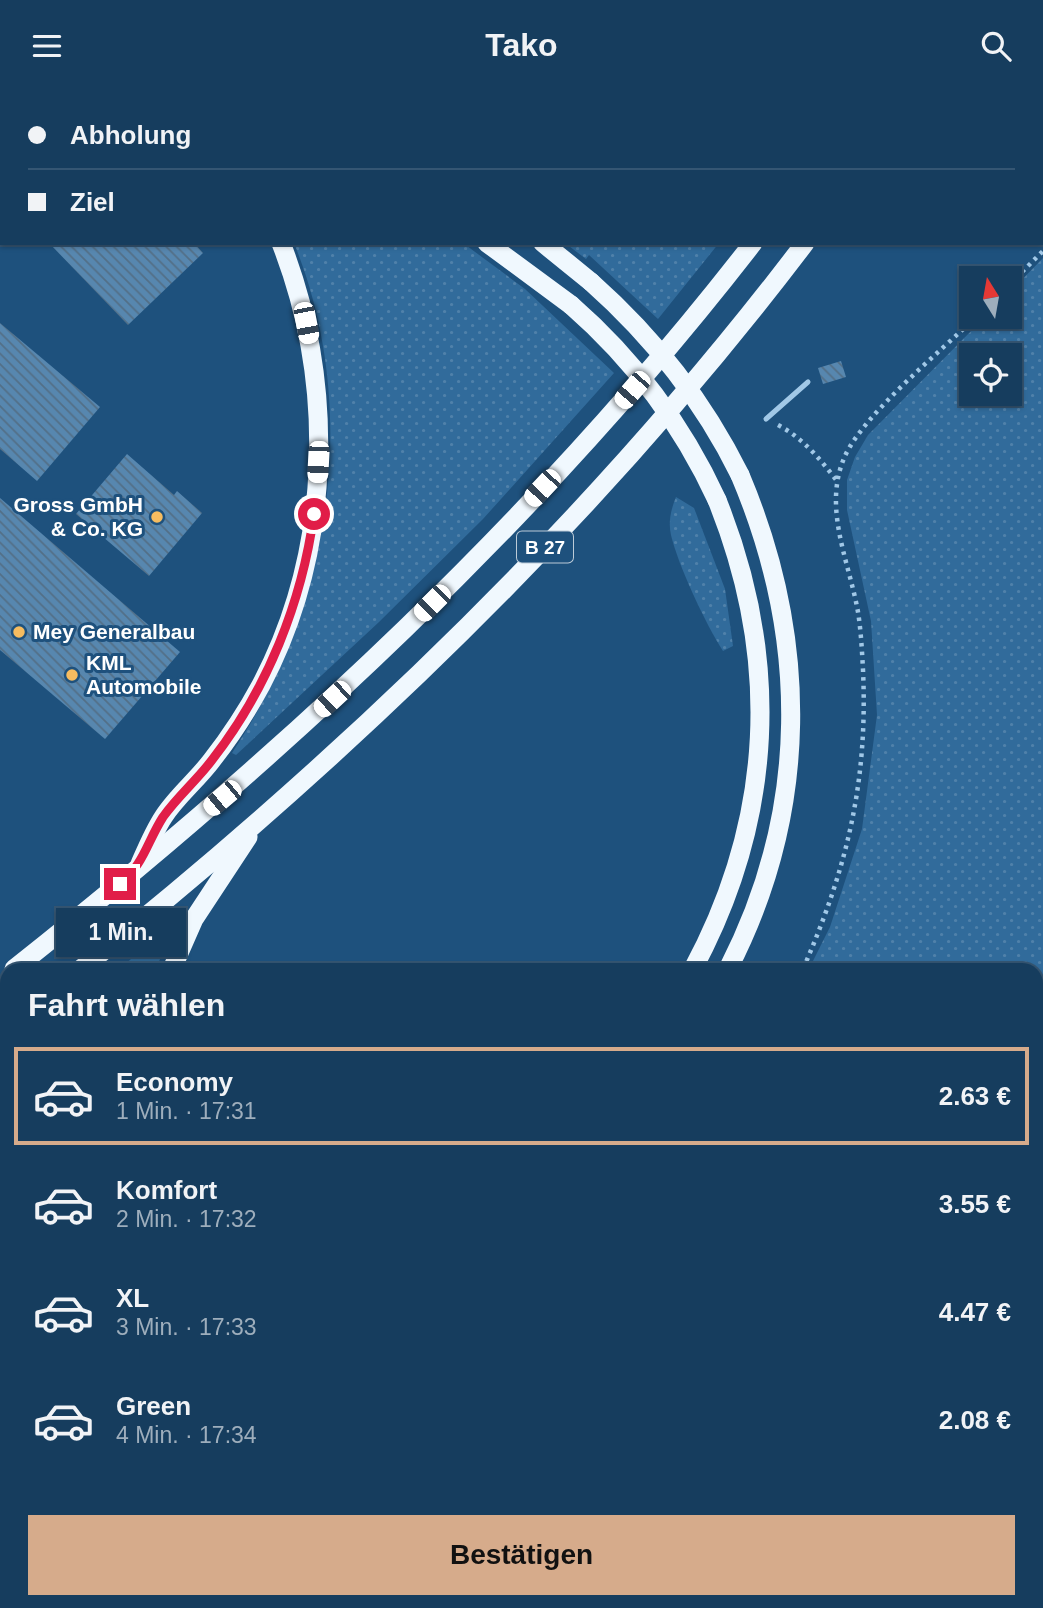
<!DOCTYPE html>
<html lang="de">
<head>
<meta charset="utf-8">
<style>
	body { margin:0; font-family:Arial,sans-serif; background:#1f4464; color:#f1f3f6; height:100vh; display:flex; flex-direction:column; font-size:26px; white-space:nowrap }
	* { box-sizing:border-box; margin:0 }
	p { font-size:23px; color:#9eaebc }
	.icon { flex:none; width:38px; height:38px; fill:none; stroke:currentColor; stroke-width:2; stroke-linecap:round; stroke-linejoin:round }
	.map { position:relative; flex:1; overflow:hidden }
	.side { position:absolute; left:0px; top:872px; width:1043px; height:646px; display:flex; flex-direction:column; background:#163d5e; border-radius:21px 21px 0 0; box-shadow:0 2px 5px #0004,0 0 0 2px #355673 }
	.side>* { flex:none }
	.top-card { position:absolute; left:0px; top:0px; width:1043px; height:154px; box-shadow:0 2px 5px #0004,0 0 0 2px #355673; display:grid; align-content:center; height:154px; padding:0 28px; background:#163d5e }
	.needle { width:46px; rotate:349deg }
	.fabs { position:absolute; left:959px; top:175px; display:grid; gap:14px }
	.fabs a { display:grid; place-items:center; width:63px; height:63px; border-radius:0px; background:#163d5e; box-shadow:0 2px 5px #0004,0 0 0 2px #355673; font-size:35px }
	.end { position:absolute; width:32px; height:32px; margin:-16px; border:9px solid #e11d48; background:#fff; box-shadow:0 0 0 4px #fff }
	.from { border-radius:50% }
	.bubble { position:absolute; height:49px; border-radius:0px; background:#163d5e; box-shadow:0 2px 5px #0004,0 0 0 2px #355673; font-size:23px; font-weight:800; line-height:49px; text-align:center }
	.car { position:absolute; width:21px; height:42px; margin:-21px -10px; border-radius:9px; box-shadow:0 0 5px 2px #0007; background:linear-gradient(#fff 24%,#345 0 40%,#fff 0 76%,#345 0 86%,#fff 0) }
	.top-card b { display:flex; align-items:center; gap:24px; height:66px; font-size:26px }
	.top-card b+b { border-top:2px solid #355673 }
	.top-card i { width:18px; height:18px; background:#f1f3f6 }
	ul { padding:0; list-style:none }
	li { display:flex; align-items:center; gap:21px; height:98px; margin:0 14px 10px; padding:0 14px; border:4px solid transparent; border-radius:0px }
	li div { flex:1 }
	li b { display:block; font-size:26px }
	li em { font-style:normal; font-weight:800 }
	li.on { border-color:#d6ab8b }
	li>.icon { width:63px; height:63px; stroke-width:1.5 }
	h2 { padding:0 28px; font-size:32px; line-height:84px }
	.action { display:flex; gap:14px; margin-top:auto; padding:14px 28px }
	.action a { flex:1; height:80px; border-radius:0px; background:#d6ab8b; color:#111; font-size:28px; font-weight:800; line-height:80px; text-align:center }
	header { display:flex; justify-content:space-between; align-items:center; height:91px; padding:0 28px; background:#163d5e; font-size:32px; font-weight:800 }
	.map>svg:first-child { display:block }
	.grass { fill:url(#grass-dots); fill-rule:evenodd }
	.forest { fill:url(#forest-firs) }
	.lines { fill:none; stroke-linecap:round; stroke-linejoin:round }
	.stream { stroke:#94c4e9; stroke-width:8 }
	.building { fill:url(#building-back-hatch) }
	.path { stroke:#a1c8e7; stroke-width:4.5; stroke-dasharray:3.5 5; stroke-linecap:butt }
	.service { stroke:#a1c8e7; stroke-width:5 }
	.trunk { stroke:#f0f8fe; stroke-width:19 }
	.trunk-bridge { stroke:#f0f8fe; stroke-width:19 }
	.route { stroke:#e11d48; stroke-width:9 }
	.poi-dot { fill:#f6bc60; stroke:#1e517d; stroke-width:2.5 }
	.labels { text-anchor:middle; stroke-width:6; stroke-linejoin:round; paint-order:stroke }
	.shield { fill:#1e517d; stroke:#bccbd8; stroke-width:2 }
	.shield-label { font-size:19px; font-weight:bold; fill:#fff }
	.poi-label { font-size:21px; font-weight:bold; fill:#fff; stroke:#1e517d; text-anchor:start }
</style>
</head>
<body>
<header><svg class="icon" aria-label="menu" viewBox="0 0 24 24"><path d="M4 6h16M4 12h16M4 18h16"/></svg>Tako<svg class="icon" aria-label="search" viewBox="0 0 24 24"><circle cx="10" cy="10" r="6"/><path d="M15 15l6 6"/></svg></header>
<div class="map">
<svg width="1043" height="1517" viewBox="0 0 1043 1517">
	<defs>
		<pattern id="grass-dots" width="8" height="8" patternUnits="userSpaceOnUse" patternTransform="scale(1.75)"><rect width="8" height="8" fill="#316b9b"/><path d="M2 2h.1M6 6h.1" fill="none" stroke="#5081aa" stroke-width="1.8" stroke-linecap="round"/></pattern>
		<pattern id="forest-firs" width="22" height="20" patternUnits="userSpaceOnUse" patternTransform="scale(1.75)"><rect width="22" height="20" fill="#316b9b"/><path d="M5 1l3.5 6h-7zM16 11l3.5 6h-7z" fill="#5081aa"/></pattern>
		<pattern id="building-back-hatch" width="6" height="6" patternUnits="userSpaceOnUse" patternTransform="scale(1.75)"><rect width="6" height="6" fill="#5787af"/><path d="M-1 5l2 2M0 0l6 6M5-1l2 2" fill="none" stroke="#536f87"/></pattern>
	</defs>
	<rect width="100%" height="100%" fill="#1e517d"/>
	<g class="grass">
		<path d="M 323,0 L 835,0 L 326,2 Z"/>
		<path d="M 294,152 L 463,152 L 525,198 L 614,282 L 483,428 L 379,531 L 236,664 L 232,662 C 331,514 362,320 294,152 Z"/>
		<path d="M 565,152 L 719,152 L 658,228 L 589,164 L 586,168 Z"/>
		<path d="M 1043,167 L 1043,909 L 1036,924 L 1036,878 L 809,878 L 830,836 L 862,738 L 877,624 L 871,530 L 847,419 L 847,389 L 855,366 L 868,344 L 985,226 L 1010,226 L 1010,201 ZM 971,264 L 1010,264 L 1010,303 L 971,303 Z"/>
		<path d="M 676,406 L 694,417 L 725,498 L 733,555 L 723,560 C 706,534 678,474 671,444 C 668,431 671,418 676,406 Z"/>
		<path d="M 166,839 L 170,843 L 156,878 L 119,878 Z"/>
		<path d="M 7,966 L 7,1150 L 0,1149 L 0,971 Z"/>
		<path d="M 7,1336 L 7,1488 L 0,1483 L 0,1342 Z"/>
		<path d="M 38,1510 L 564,1510 L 551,1517 L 48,1517 Z"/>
		<path d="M 642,1510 L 859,1510 L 858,1517 L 630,1517 Z"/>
	</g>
	<g class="forest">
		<path d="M 1043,909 L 1043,1517 L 858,1517 L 859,1510 L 1036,1510 L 1036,924 Z"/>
		<path d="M 3,1196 L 7,1197 L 7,1336 L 0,1342 L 0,1199 Z"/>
		<path d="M 0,1483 L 7,1488 L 7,1510 L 38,1510 L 48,1517 L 0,1517 Z"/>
	</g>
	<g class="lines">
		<g class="stream">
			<path d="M 1036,969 L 1043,955"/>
			<path d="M 601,1517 L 614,1510"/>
		</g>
	</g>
	<g class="building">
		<path d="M 49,152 L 194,152 L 203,162 L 128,234 Z"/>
		<path d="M 0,232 L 100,316 L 37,390 L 0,358 Z"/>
		<path d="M 841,270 L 846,286 L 823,293 L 818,277 Z"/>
		<path d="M 127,363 L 174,404 L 177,400 L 202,422 L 149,485 L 76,423 Z"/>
		<path d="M 0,407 L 180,561 L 105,648 L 0,559 Z"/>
	</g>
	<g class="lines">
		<g class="path">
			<path d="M 1010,193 L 1043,160"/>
			<path d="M 778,334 C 803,347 820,368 837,390"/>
			<path d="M 803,878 C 847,777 868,691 863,579 C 862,560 861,540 858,521 C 849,470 822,416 845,365 C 864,323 941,260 976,226"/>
			<path d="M 1036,1040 L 1043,1024"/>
			<path d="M 0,1206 L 7,1202"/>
			<path d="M 563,1517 L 576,1510"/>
			<path d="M 889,1517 L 890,1510"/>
		</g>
		<path class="service" d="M 766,328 L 808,291"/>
		<g class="trunk">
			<path d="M 189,0 L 191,2"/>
			<path d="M 240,0 L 242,2"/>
			<path d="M 296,0 L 299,2"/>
			<path d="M 865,2 L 866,0"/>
			<path d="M 916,2 L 917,0"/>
			<path d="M 487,152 L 571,214"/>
			<path d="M 543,152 L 591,191"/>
			<path d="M 140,773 C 147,757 154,740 164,725 C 177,705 197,689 212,669 C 230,646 247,620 261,594 C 332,459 336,293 281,152"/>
			<path d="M 14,878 C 285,663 540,427 753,152"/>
			<path d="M 81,878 C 348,665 598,425 805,152"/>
			<path d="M 172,878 L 194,828 L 248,746"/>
			<path d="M 693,878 C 774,727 781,568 717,409"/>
			<path d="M 728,878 C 810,719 809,547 740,384"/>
			<path d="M 0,942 L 7,936"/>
			<path d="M 0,1161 L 7,1162"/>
		</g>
		<g class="trunk-bridge">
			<path d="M 591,191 C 653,246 703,309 740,384"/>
			<path d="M 571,214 C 634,269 682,333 717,409"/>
		</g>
	</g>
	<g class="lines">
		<path class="route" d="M 120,793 C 144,773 147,751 163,726 C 177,706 197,689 212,669 C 267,599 302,511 314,423"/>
	</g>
	<g class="poi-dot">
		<circle cx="157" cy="426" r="7"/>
		<circle cx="19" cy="541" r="7"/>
		<circle cx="72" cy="584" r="7"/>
	</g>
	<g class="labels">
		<rect class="shield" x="517" y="440.5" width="56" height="31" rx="5"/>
		<g class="shield-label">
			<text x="545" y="463">B 27</text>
		</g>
		<g class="poi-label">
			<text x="143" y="421" text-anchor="end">Gross GmbH<tspan x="143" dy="24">&amp; Co. KG</tspan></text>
			<text x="33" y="548">Mey Generalbau</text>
			<text x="86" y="579">KML<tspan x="86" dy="24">Automobile</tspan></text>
		</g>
	</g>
</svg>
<div class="fabs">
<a><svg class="needle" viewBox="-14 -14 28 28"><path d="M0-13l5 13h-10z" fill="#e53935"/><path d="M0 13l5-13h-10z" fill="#9eaebc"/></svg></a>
<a><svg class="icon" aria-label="locate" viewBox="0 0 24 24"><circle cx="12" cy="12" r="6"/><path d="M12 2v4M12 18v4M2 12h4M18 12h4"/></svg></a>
</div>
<i class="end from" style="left:314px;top:423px"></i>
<i class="end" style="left:120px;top:793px"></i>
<div class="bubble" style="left:56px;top:817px;width:130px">1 Min.</div>
<i class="car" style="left:306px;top:232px;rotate:169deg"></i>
<i class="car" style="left:632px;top:299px;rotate:221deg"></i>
<i class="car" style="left:318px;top:371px;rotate:183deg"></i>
<i class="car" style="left:542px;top:397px;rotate:223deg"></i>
<i class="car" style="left:432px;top:512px;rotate:225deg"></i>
<i class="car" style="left:332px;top:608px;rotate:227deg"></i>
<i class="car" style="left:222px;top:707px;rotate:230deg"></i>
<div class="top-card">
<b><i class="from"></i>Abholung</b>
<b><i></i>Ziel</b>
</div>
<section class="side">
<h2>Fahrt wählen</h2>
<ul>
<li class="on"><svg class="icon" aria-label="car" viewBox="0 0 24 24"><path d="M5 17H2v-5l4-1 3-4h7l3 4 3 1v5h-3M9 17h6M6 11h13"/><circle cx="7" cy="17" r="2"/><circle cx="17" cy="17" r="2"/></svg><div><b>Economy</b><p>1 Min. · 17:31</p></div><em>2.63 €</em></li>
<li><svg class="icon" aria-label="car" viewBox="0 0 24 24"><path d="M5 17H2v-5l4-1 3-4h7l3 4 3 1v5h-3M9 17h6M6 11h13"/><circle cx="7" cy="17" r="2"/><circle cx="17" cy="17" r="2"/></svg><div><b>Komfort</b><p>2 Min. · 17:32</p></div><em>3.55 €</em></li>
<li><svg class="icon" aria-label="car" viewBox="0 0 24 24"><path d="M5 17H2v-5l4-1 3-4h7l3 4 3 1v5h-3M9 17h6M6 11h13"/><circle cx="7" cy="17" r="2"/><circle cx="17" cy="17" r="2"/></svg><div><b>XL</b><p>3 Min. · 17:33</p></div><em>4.47 €</em></li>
<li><svg class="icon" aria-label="car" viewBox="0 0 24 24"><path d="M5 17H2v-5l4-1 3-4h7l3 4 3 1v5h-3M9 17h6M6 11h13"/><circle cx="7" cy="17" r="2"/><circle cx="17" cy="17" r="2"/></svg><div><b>Green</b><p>4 Min. · 17:34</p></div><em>2.08 €</em></li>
</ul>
<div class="action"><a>Bestätigen</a></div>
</section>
</div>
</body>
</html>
